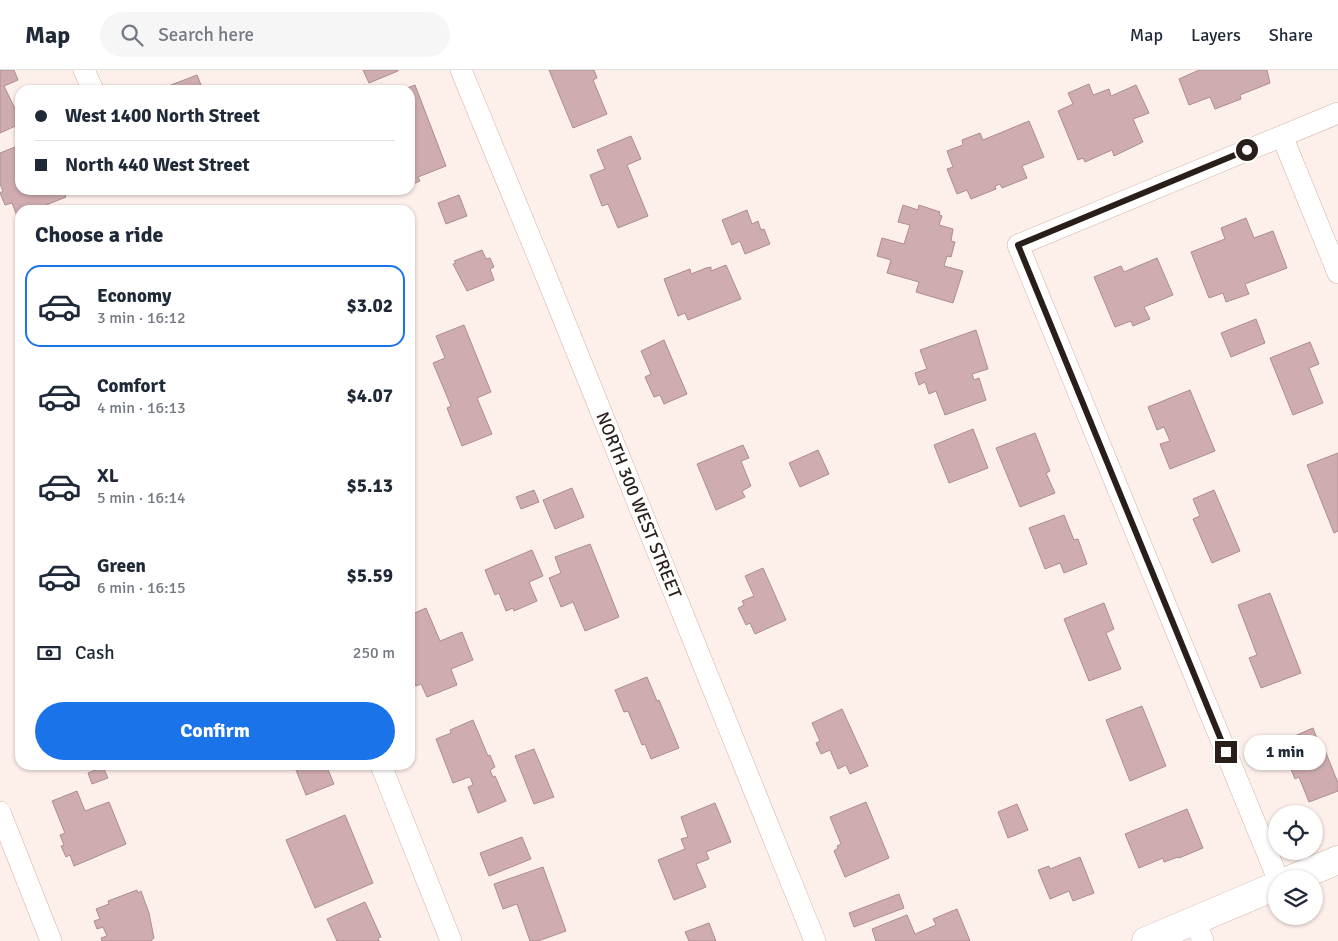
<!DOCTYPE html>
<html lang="en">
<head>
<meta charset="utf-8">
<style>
	body { margin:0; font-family:Signika,sans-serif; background:#f6f6f7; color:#1f2937; height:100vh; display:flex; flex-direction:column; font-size:19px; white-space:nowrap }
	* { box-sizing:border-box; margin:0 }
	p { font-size:16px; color:#747a83 }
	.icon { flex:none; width:28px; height:28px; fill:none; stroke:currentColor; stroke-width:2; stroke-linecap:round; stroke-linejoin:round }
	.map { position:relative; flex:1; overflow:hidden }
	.side { position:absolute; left:15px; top:135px; width:400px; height:565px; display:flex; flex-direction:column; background:#fff; border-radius:15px; box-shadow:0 1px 4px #0004 }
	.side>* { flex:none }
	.hud { position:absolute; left:15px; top:15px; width:400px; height:110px; border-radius:15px; box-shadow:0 1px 4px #0004; display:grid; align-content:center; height:110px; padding:0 20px; background:#fff }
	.controls { position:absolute; left:1268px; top:735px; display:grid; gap:10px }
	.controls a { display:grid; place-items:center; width:55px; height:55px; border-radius:50%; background:#fff; box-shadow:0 1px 4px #0004; font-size:25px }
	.end { position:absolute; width:22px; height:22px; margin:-11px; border:6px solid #2a1e1a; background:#fff; box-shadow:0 0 0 2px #fff }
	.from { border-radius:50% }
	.bubble { position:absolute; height:35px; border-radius:18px; background:#fff; box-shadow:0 1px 4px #0004; font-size:16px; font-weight:700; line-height:35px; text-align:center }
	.hud b { display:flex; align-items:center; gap:18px; height:48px; font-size:19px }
	.hud b+b { border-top:1px solid #e0e1e3 }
	.hud i { width:12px; height:12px; background:#1f2937 }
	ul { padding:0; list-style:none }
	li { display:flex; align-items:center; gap:15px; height:82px; margin:0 10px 8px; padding:0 10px; border:2px solid transparent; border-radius:15px }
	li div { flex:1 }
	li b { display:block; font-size:19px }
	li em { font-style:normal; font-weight:700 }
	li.on { border-color:#1a73e8 }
	li>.icon { width:45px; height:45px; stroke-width:1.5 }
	h2 { padding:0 20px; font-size:22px; line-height:60px }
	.pay { display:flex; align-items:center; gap:12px; height:55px; padding:0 20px; font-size:19px }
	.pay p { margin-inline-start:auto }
	.action { display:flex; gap:10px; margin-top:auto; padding:10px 20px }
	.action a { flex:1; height:58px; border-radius:30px; background:#1a73e8; color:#fff; font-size:20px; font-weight:700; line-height:58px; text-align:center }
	header { display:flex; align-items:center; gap:30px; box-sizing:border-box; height:70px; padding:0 25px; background:#fff; border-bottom:1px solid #e0e1e3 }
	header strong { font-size:24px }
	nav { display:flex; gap:28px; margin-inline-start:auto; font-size:18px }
	.search { width:350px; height:45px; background:#f6f6f7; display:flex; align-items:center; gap:12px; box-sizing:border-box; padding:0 18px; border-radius:28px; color:#747a83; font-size:19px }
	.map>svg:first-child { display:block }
	.building { fill:#cfacaf; stroke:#ad8d8f }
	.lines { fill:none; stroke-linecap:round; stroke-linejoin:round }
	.street-casing { stroke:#d1b2a6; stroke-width:22 }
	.secondary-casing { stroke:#d1b2a6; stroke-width:29 }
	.street { stroke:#fff; stroke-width:21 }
	.secondary { stroke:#fff; stroke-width:28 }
	.route { stroke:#2a1e1a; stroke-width:6 }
	.labels { text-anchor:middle; stroke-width:5; stroke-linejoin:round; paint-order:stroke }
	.street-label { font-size:18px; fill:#2a1e1a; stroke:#fff }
</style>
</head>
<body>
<header>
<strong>Map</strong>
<div class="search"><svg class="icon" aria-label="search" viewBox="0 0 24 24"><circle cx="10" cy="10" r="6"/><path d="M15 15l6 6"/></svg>Search here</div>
<nav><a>Map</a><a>Layers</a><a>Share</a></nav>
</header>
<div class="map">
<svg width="1338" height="871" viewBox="0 0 1338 871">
	<rect width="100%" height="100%" fill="#fdefea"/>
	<g class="building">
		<path d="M 0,0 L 14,0 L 18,10 L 4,16 L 20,49 L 20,54 L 0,63 Z"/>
		<path d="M 363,0 L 398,0 L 398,1 L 369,13 Z"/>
		<path d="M 549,0 L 594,0 L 597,8 L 593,10 L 607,44 L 573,58 Z"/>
		<path d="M 1199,0 L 1267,0 L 1270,13 L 1240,25 L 1241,29 L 1215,39 L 1210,27 L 1189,35 L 1179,9 Z"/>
		<path d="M 197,5 L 203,20 L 158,20 Z"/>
		<path d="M 1089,14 L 1093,25 L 1109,19 L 1111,26 L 1136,15 L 1149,43 L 1133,49 L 1143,72 L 1114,86 L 1112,80 L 1085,92 L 1083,88 L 1078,90 L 1058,41 L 1073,34 L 1068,23 Z"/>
		<path d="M 415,15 L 446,96 L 418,107 L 420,111 L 410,115 L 410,20 L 402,20 Z"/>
		<path d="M 1029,51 L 1044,87 L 1022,96 L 1027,108 L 1002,118 L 1000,114 L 995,116 L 996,119 L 971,129 L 967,120 L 957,124 L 947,99 L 953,97 L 947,81 L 963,75 L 962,70 L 980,63 L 983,70 Z"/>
		<path d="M 631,66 L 641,89 L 627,95 L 648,146 L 618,158 L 608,134 L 602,136 L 590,105 L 605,99 L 597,80 Z"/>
		<path d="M 20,75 L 20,120 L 63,120 L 66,127 L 46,135 L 48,140 L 20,140 L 20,154 L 12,133 L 5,135 L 0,123 L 3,121 L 0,114 L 0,83 Z"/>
		<path d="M 459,125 L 467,146 L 446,154 L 438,133 Z"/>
		<path d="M 903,135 L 918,140 L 919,135 L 940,142 L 939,145 L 942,146 L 939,155 L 953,159 L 951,171 L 955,172 L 951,187 L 947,186 L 944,196 L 963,201 L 953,233 L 916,222 L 919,212 L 887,203 L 891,190 L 877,186 L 882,168 L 904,174 L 910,155 L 898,152 Z"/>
		<path d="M 747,140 L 752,154 L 758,151 L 761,160 L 764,159 L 770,174 L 745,184 L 740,171 L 732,175 L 722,150 Z"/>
		<path d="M 1246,148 L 1254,168 L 1273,161 L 1287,198 L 1245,214 L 1249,224 L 1226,232 L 1223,223 L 1209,228 L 1191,182 L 1225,169 L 1221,158 Z"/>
		<path d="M 482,180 L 486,189 L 490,188 L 494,197 L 490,199 L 494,210 L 467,221 L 453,194 L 456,193 L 454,191 Z"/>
		<path d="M 1157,188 L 1173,225 L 1144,237 L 1150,249 L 1133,256 L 1131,251 L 1115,257 L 1094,207 L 1121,196 L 1124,202 Z"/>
		<path d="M 726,195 L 741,229 L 688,250 L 685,243 L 678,246 L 664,209 L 690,199 L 691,204 L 706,198 L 711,197 L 711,201 Z"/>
		<path d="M 1256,249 L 1265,273 L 1231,287 L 1221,263 Z"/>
		<path d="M 464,255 L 491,322 L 477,328 L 492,364 L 462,376 L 447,338 L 451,336 L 433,293 L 445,288 L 436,266 Z"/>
		<path d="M 976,260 L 988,299 L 972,304 L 974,310 L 979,308 L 986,330 L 945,345 L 936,321 L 929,324 L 925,312 L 919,315 L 915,303 L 927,299 L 920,280 Z"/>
		<path d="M 664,270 L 687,324 L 664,334 L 660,325 L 654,327 L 645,307 L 651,304 L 641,281 Z"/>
		<path d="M 1310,272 L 1319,294 L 1309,298 L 1323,333 L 1293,345 L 1270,288 Z"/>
		<path d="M 1190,320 L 1215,381 L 1170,399 L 1160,374 L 1170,371 L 1164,357 L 1157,360 L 1148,337 Z"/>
		<path d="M 973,359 L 988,398 L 949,413 L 934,375 Z"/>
		<path d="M 1035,363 L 1050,401 L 1046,403 L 1055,423 L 1020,437 L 996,378 Z"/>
		<path d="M 743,375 L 749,388 L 741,391 L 751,416 L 742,421 L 745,427 L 716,440 L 697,394 Z"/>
		<path d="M 818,380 L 829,404 L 800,417 L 789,393 Z"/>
		<path d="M 1338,383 L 1338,461 L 1334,463 L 1307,395 Z"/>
		<path d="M 572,418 L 584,447 L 555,459 L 543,430 Z"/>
		<path d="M 534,420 L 539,432 L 521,439 L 516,427 Z"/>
		<path d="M 1214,420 L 1240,481 L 1212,493 L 1193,449 L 1200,446 L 1193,429 Z"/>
		<path d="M 1064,445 L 1074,470 L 1078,469 L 1087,494 L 1064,503 L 1060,493 L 1045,499 L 1029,458 Z"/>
		<path d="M 590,474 L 619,547 L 585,561 L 573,532 L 561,537 L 549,508 L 561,503 L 555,487 Z"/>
		<path d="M 532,480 L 543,506 L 529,512 L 537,531 L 514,541 L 513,538 L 506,541 L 499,523 L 495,525 L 485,500 Z"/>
		<path d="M 763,498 L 786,550 L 755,564 L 750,553 L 746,555 L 738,538 L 744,535 L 742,531 L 754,526 L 745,506 Z"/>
		<path d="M 1270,523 L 1301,603 L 1261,618 L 1249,588 L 1257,585 L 1238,535 Z"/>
		<path d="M 1104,533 L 1114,559 L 1106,563 L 1121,599 L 1089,611 L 1064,549 Z"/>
		<path d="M 426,538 L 440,571 L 462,562 L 473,590 L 451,599 L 457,615 L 427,627 L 421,614 L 416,616 L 410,602 L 410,545 Z"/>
		<path d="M 647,607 L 657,631 L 659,630 L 679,678 L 651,689 L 645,674 L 642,675 L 628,641 L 624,642 L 615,620 Z"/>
		<path d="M 1142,636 L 1166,696 L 1130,711 L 1106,650 Z"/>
		<path d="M 842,639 L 868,696 L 850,704 L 846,695 L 838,699 L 830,680 L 821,684 L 816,673 L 820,671 L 812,653 Z"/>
		<path d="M 473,650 L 488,686 L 490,685 L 495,697 L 490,700 L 493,707 L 495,706 L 506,731 L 478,743 L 468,717 L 473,715 L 471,709 L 469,707 L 453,713 L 436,669 L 451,663 L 450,660 Z"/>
		<path d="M 1313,658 L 1321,679 L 1324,678 L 1338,713 L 1338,721 L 1309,732 L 1299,707 L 1295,709 L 1288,692 L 1298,688 L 1290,668 Z"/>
		<path d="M 534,679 L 554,727 L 534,734 L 515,686 Z"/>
		<path d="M 294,695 L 326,695 L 334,714 L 306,725 Z"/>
		<path d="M 103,697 L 108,708 L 92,714 L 88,703 Z"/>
		<path d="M 77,721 L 85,741 L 109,732 L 126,774 L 74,796 L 70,785 L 66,787 L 61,776 L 64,775 L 60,765 L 65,763 L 52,731 Z"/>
		<path d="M 866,732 L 889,788 L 845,807 L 834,781 L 838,778 L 837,776 L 841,774 L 830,747 Z"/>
		<path d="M 715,733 L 731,772 L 706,782 L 709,789 L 696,794 L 706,817 L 674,830 L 658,790 L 685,779 L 681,769 L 688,767 L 681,747 Z"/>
		<path d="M 1017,734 L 1028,760 L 1008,768 L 998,742 Z"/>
		<path d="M 1187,739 L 1203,778 L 1179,788 L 1178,787 L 1164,792 L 1163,788 L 1139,798 L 1125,764 Z"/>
		<path d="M 345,745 L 373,813 L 315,838 L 286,770 Z"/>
		<path d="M 522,767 L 531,789 L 489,806 L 480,783 Z"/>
		<path d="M 1080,787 L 1094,823 L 1073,831 L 1069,821 L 1050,829 L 1038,800 L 1049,796 L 1050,799 Z"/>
		<path d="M 543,797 L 566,861 L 538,871 L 530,871 L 517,834 L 503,839 L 494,814 Z"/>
		<path d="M 137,820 L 138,823 L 141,821 L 149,843 L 154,868 L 151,871 L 102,871 L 101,868 L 107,866 L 103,857 L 97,859 L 94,851 L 100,849 L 96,839 L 109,834 L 108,831 Z"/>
		<path d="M 899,824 L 904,838 L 854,857 L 849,843 Z"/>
		<path d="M 365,832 L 381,867 L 378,868 L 379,871 L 337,871 L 327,849 Z"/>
		<path d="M 957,839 L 970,871 L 876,871 L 872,859 L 907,845 L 915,864 L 936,855 L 933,849 Z"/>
		<path d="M 709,853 L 716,871 L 689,871 L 685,862 Z"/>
	</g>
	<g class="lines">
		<g class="street-casing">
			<g id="street">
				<path d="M 84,0 L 93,20"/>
				<path id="s1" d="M 461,0 L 549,213 L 815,871"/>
				<path d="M 1282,66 L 1338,203"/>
				<path d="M 381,695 L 451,871"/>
				<path d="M 0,742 L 51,871"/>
				<path d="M 1278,809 L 1018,175 L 1338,43"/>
				<path d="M 1195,851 L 1203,871"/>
			</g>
		</g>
		<g class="secondary-casing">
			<g id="secondary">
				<path d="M 1292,809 L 1338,790"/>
				<path d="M 1146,871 L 1276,816"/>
			</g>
		</g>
		<use href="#street" class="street"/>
		<use href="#secondary" class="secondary"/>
	</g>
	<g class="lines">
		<path class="route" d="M 1226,682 L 1018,175 L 1247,80"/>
	</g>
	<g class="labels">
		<g class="street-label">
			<text dy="6" stroke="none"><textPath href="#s1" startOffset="470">NORTH 300 WEST STREET</textPath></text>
		</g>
	</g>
</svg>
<div class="controls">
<a><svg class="icon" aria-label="locate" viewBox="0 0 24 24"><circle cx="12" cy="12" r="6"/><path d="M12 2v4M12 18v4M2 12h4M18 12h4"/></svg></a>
<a><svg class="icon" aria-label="layers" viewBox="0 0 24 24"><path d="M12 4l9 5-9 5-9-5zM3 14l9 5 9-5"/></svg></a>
</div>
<i class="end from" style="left:1247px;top:80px"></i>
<i class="end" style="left:1226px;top:682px"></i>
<div class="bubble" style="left:1244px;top:665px;width:82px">1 min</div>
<div class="hud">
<b><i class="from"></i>West 1400 North Street</b>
<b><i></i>North 440 West Street</b>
</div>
<section class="side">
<h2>Choose a ride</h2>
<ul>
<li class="on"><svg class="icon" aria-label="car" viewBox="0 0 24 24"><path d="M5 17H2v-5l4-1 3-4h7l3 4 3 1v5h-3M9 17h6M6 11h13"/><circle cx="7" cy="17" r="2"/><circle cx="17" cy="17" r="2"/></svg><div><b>Economy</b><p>3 min · 16:12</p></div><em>$3.02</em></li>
<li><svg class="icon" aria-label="car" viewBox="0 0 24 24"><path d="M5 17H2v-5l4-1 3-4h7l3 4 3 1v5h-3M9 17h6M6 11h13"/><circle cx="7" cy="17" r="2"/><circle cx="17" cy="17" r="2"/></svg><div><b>Comfort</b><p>4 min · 16:13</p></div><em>$4.07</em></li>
<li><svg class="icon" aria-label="car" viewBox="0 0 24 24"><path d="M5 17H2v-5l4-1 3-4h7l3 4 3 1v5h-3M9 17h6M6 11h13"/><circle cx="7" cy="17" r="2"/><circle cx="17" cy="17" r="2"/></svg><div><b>XL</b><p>5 min · 16:14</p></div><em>$5.13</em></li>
<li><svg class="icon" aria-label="car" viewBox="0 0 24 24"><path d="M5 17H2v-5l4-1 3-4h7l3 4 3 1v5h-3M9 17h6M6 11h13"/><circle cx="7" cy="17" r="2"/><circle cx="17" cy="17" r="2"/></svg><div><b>Green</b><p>6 min · 16:15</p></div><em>$5.59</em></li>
</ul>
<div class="pay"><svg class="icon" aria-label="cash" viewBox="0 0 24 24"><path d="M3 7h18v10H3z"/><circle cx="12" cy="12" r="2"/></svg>Cash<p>250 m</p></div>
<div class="action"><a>Confirm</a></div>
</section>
</div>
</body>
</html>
